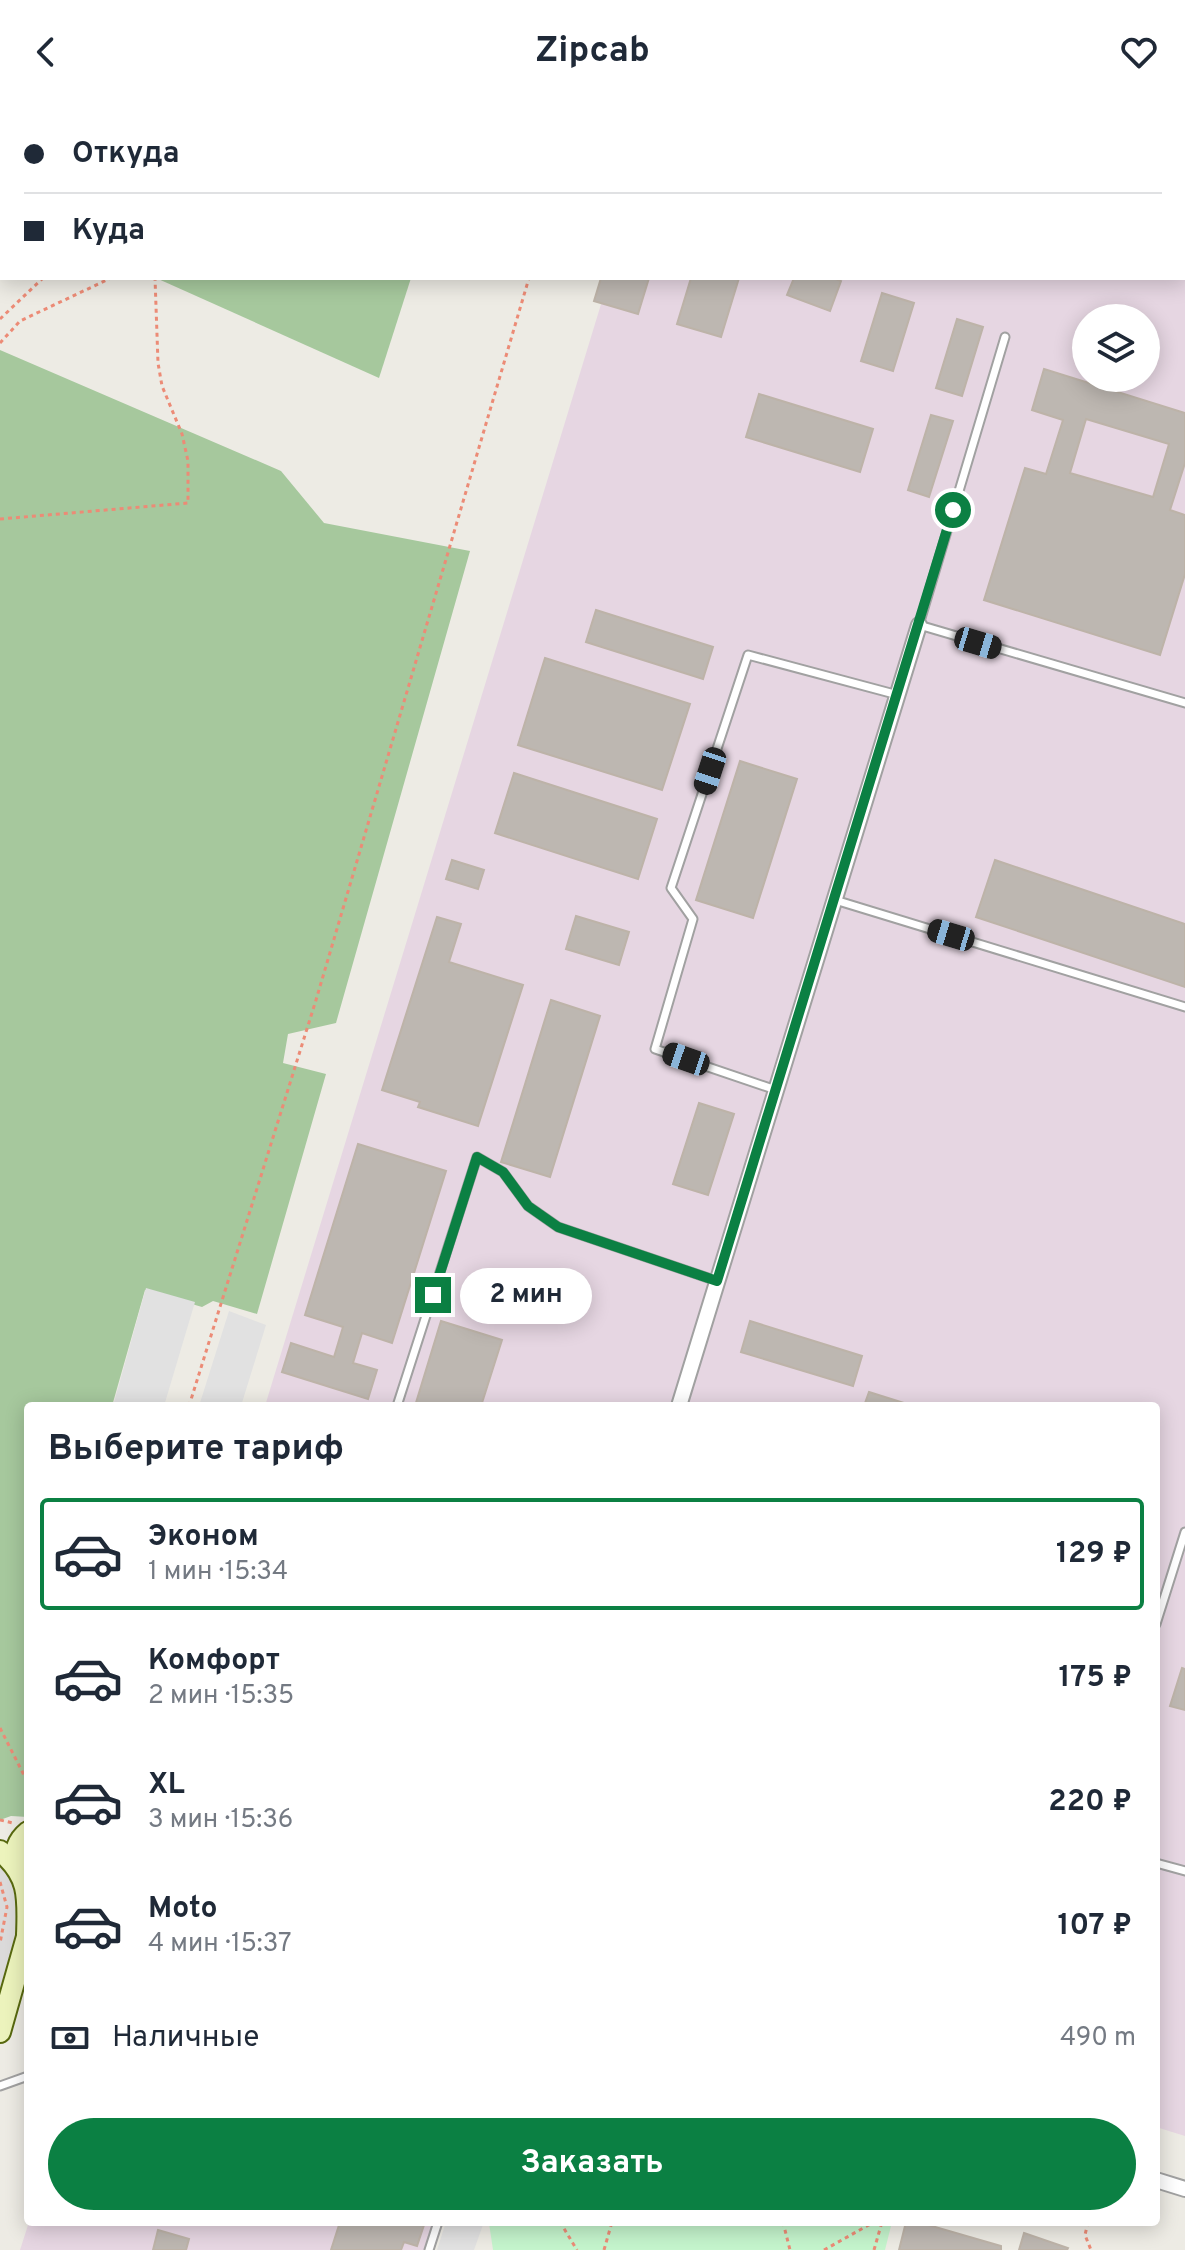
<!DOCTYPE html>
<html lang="ru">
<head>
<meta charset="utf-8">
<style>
	body { margin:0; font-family:Overpass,sans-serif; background:#f2f2f3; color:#1f2937; height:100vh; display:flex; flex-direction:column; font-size:30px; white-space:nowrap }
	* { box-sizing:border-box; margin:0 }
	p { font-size:26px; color:#747a83 }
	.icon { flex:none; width:44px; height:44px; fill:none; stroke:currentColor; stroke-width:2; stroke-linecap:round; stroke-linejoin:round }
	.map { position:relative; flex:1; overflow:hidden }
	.panel { position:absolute; left:24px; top:1298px; width:1136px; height:824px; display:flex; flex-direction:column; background:#fff; border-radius:8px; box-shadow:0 4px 20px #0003 }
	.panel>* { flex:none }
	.banner { position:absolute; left:0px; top:0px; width:1186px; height:176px; box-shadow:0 4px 20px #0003; display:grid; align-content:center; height:176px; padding:0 24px; background:#fff }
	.fabs { position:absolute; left:1072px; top:200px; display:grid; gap:16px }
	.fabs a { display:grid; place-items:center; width:88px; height:88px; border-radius:50%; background:#fff; box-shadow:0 4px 20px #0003; font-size:40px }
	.end { position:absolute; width:36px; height:36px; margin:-18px; border:10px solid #0b8043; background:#fff; box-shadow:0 0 0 4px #fff }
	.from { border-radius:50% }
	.bubble { position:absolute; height:56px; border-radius:28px; background:#fff; box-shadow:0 4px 20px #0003; font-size:26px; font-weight:700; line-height:56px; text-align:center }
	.car { position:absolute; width:24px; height:48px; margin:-24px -12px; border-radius:10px; box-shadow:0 0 6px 2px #0007; background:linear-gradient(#222 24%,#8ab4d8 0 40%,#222 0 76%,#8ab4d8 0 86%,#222 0) }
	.banner b { display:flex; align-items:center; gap:28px; height:76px; font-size:30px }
	.banner b+b { border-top:2px solid #e0e1e3 }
	.banner i { width:20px; height:20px; background:#1f2937 }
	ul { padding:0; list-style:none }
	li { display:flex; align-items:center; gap:24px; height:112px; margin:0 16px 12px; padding:0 8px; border:4px solid transparent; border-radius:8px }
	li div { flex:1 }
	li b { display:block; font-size:30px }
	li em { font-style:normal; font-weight:700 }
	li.current { border-color:#0b8043 }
	li>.icon { width:72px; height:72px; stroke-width:1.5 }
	h2 { padding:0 24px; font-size:36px; line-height:96px }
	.pay { display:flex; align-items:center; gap:20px; height:88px; padding:0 24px; font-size:30px }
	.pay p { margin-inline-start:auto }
	.button { display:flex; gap:16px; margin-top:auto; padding:16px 24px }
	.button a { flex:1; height:92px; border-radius:48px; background:#0b8043; color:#fff; font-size:32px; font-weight:700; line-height:92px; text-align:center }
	header { display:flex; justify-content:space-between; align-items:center; height:104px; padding:0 24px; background:#fff; font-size:36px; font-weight:700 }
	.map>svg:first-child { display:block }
	.residential { fill:#dbdada }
	.industrial { fill:#e6d6e2; fill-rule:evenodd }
	.forest { fill:#a6c89d }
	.park { fill:#c4f4cc }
	.parking { fill:#e1e1e1 }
	.building { fill:#bdb7b1; stroke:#bdb3a8; stroke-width:2; fill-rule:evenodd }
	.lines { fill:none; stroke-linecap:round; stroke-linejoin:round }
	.lane-casing { stroke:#a1a1a1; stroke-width:11 }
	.street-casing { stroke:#a1a1a1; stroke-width:18 }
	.secondary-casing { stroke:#58690f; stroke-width:24 }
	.path { stroke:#ec8b76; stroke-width:3; stroke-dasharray:4 4; stroke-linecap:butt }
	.lane { stroke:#fff; stroke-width:7 }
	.street { stroke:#fff; stroke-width:14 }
	.secondary { stroke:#ecf3bc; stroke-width:20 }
	.route { stroke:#0b8043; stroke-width:10 }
</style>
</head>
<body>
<header><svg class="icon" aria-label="back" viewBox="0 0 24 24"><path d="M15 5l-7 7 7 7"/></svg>Zipcab<svg class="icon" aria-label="heart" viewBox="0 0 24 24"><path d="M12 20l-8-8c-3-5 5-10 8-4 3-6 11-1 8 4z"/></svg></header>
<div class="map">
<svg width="1185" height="2146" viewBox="0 0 1185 2146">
	<rect width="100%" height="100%" fill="#edebe4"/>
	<path class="residential" d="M 0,1762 L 10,1777 L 17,1798 L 20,1832 L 0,1901 Z"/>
	<g class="industrial">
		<path d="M 662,0 L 1061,0 L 1067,2 L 661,2 Z"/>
		<path d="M 1184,37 L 1185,38 L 1185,2032 L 1156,2023 L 1156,1302 L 265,1302 L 609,174 L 1184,174 ZM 1086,214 L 1146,214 L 1146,274 L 1086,274 Z"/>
		<path d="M 29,2118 L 434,2118 L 425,2146 L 20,2146 Z"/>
	</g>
	<g class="forest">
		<path d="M 0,0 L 468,0 L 2,2 L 2,104 Z"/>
		<path d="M 156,174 L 411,174 L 379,274 Z"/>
		<path d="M 0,246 L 281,367 L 324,419 L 470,447 L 336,919 L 288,930 L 283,959 L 326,970 L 257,1210 L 213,1197 L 202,1203 L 145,1186 L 112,1302 L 28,1302 L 28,1713 L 11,1712 L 0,1716 Z"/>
	</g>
	<path class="park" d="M 892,2118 L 885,2146 L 493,2146 L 489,2119 Z"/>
	<g class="parking">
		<path d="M 146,1184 L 195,1198 L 164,1302 L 113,1302 Z"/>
		<path d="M 229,1207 L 266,1221 L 241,1302 L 199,1302 Z"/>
		<path d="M 446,2118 L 484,2118 L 474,2146 L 437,2146 Z"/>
	</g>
	<g class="building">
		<path d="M 601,174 L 649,174 L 638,210 L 594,197 Z"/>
		<path d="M 691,174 L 739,174 L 721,233 L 677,220 Z"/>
		<path d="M 794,174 L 833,174 L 841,177 L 830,207 L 787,191 Z"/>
		<path d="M 882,189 L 914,199 L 893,267 L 861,257 Z"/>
		<path d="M 957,215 L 983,223 L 962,292 L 936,284 Z"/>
		<path d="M 1044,265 L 1185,309 L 1185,359 L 1170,406 L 1185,411 L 1185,470 L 1160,551 L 984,496 L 1025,364 L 1046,370 L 1063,316 L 1032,306 ZM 1086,315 L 1169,340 L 1153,393 L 1070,369 Z"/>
		<path d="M 759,290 L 873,325 L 860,368 L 746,333 Z"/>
		<path d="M 931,311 L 953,317 L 929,393 L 908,386 Z"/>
		<path d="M 596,506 L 713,543 L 703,575 L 586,538 Z"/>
		<path d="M 545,554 L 690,600 L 662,686 L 518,641 Z"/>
		<path d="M 740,657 L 797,675 L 753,814 L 696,796 Z"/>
		<path d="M 514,669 L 657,715 L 638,775 L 495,729 Z"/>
		<path d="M 452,756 L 484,766 L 478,785 L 446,775 Z"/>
		<path d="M 995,756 L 1185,820 L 1185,883 L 976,813 Z"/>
		<path d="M 576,812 L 629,828 L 619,861 L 566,845 Z"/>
		<path d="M 437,813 L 461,820 L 449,858 L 523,881 L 478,1022 L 418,1003 L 420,998 L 382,986 Z"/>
		<path d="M 551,896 L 600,912 L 550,1073 L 501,1058 Z"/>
		<path d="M 699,999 L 734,1010 L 708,1091 L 673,1080 Z"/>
		<path d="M 358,1040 L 446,1067 L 392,1239 L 362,1229 L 353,1259 L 377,1266 L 368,1295 L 282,1268 L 291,1239 L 334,1253 L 343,1223 L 305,1211 Z"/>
		<path d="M 441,1217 L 502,1236 L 481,1302 L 415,1302 Z"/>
		<path d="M 750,1217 L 862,1252 L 853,1282 L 741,1248 Z"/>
		<path d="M 869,1288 L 904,1299 L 904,1302 L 864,1302 Z"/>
		<path d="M 1182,1564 L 1185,1565 L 1185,1606 L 1170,1602 Z"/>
		<path d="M 340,2118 L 425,2118 L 417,2142 L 404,2138 L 401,2146 L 331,2146 Z"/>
		<path d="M 906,2118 L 918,2118 L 1001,2142 L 1001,2146 L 899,2146 Z"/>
		<path d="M 158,2126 L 189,2135 L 186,2146 L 153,2146 Z"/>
		<path d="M 1024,2129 L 1068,2144 L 1067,2146 L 1019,2146 Z"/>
	</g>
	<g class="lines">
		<g class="lane-casing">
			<g id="lane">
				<path d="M 1005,233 L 919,521 L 1185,599"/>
				<path d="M 835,796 L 1185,903"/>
				<path d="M 776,986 L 655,945 L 693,815 L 671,784 L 748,551 L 898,591"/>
				<path d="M 397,1302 L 477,1053 L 503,1068 L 528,1102 L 558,1123 L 717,1177"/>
				<path d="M 1156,1520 L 1185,1428"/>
				<path d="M 1156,1759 L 1185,1767"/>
				<path d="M 0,1982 L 28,1972"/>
				<path d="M 429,2146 L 438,2118"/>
			</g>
		</g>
		<g class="street-casing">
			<g id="street">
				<path d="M 679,1302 L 919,521"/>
				<path d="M 1156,2076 L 1185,2085"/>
			</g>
		</g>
		<g class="secondary-casing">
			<g id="secondary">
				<path d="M 0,1747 C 31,1772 28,1796 27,1832"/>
				<path d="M 16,1761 C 14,1747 17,1737 28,1728"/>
				<path d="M 0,1928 L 28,1829"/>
			</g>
		</g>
		<g class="path">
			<path d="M 175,2 L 175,0"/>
			<path d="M 222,2 L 223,0"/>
			<path d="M 579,2 L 580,0"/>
			<path d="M 0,215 L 43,174"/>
			<path d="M 0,239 L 20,217 L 111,174"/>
			<path d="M 0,415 L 188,399 L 188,357 L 182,330 L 162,282 L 158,259 L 155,174"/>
			<path d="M 189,1302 L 316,896 L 529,174"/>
			<path d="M 0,1624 L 28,1679"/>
			<path d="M 0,1716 L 13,1719"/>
			<path d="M 0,1778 L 7,1803 L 0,1839"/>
			<path d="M 560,2118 L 577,2146"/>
			<path d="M 783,2118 L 790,2146"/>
			<path d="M 1088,2118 L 1085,2131 L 1091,2146"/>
			<path d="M 604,2146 L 612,2118"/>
			<path d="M 824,2146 L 874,2118"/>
			<path d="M 874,2146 L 882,2118"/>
		</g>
		<use href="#lane" class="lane"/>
		<use href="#street" class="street"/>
		<use href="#secondary" class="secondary"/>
	</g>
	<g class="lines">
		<path class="route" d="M 433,1191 L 477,1053 L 503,1068 L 528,1102 L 558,1123 L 717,1177 L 953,406"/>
	</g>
</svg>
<div class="fabs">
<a><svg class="icon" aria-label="layers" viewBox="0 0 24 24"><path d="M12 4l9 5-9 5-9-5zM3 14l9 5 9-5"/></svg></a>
</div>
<i class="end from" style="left:953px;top:406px"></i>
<i class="end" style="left:433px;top:1191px"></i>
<div class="bubble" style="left:460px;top:1164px;width:132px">2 мин</div>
<i class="car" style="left:978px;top:539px;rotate:107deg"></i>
<i class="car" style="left:710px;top:667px;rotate:198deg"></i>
<i class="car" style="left:951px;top:831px;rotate:287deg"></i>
<i class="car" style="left:686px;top:955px;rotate:289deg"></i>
<div class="banner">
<b><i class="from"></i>Откуда</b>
<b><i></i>Куда</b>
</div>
<section class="panel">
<h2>Выберите тариф</h2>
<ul>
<li class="current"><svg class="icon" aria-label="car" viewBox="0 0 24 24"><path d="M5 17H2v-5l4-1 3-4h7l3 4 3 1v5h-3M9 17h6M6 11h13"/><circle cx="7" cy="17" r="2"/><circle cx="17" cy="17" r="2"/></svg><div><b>Эконом</b><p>1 мин · 15:34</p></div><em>129 ₽</em></li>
<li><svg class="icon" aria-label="car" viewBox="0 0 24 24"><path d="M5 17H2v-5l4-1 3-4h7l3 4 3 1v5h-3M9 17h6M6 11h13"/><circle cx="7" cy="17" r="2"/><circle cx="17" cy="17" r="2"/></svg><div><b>Комфорт</b><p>2 мин · 15:35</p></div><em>175 ₽</em></li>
<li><svg class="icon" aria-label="car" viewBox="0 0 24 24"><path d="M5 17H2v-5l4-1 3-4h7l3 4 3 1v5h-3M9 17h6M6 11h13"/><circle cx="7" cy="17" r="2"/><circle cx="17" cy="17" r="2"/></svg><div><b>XL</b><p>3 мин · 15:36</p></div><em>220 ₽</em></li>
<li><svg class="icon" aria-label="car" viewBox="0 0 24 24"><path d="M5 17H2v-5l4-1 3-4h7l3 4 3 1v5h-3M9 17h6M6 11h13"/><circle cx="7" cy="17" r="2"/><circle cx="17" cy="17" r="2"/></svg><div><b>Moto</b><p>4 мин · 15:37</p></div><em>107 ₽</em></li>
</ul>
<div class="pay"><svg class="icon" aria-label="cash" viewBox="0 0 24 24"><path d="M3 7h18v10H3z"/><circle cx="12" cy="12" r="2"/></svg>Наличные<p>490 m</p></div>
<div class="button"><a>Заказать</a></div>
</section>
</div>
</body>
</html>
